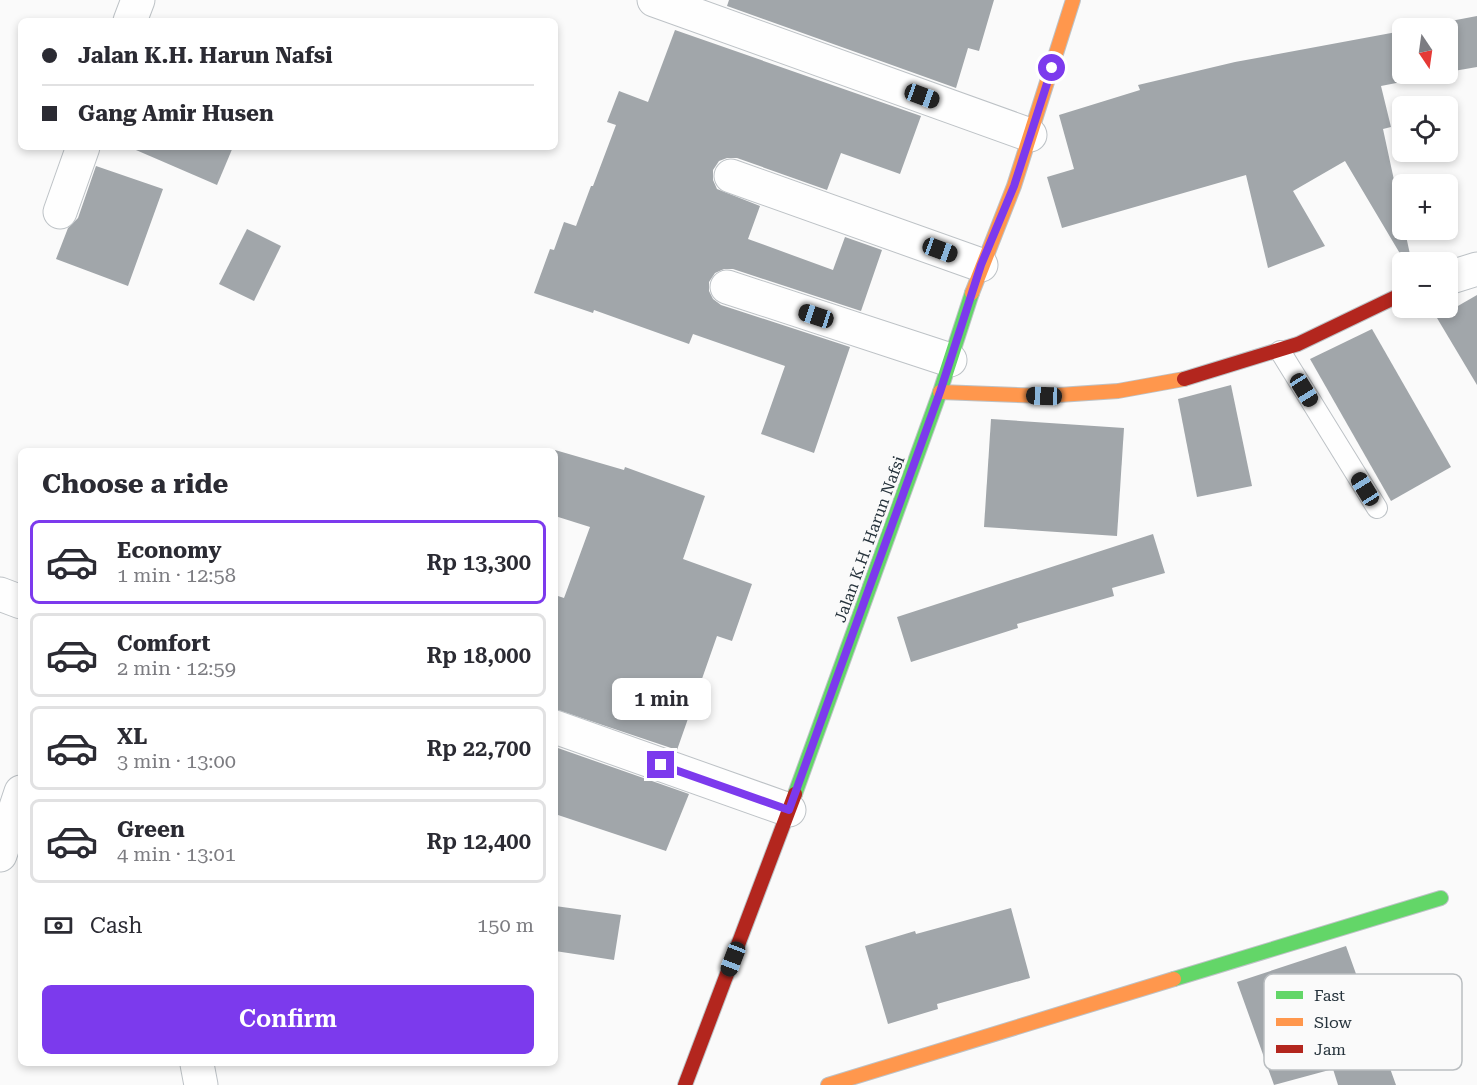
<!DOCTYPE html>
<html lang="en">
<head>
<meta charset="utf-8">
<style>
	body { margin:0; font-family:"Roboto Serif",serif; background:#f2f2f3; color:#2b2b33; height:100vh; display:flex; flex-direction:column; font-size:22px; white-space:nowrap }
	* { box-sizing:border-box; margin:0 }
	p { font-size:20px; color:#7c7c81 }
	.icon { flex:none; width:33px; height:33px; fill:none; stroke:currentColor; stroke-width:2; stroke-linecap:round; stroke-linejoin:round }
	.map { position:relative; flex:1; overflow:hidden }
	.side { position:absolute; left:18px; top:448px; width:540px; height:618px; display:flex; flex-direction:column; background:#fff; border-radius:9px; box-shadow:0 3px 9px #0003 }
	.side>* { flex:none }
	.guide { position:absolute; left:18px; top:18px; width:540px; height:132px; border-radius:9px; box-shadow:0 3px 9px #0003; display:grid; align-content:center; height:132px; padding:0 24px; background:#fff }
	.needle { width:39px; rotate:167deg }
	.tools { position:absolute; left:1392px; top:18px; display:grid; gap:12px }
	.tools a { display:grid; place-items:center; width:66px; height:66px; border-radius:9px; background:#fff; box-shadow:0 3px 9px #0003; font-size:30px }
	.end { position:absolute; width:27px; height:27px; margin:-14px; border:8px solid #7c3aed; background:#fff; box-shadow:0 0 0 3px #fff }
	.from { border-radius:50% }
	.bubble { position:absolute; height:42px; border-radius:9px; background:#fff; box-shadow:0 3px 9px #0003; font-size:20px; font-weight:600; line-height:42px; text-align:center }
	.car { position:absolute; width:18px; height:36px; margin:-18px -9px; border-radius:8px; box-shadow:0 0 4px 2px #0007; background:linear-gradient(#222 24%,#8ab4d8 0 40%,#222 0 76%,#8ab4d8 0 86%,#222 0) }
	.guide b { display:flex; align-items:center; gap:21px; height:57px; font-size:22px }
	.guide b+b { border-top:2px solid #e1e1e2 }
	.guide i { width:15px; height:15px; background:#2b2b33 }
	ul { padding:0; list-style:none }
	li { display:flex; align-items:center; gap:18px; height:84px; margin:0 12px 9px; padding:0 12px; border:3px solid #e1e1e2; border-radius:9px }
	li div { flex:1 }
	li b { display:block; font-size:22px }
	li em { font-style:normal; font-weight:600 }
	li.on { border-color:#7c3aed }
	li>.icon { width:54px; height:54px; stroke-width:1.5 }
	h2 { padding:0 24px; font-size:27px; line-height:72px }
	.pay { display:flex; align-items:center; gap:15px; height:66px; padding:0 24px; font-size:22px }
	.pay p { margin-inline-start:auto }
	.cta { display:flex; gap:12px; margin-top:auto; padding:12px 24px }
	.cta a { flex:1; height:69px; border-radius:9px; background:#7c3aed; color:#fff; font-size:24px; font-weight:600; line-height:69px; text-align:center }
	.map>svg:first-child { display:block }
	.building { fill:#a1a6aa }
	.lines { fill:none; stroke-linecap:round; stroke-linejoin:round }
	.lane-casing { stroke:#bdc2c6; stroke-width:22 }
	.street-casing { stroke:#bdc2c6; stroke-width:35 }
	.fast-casing { stroke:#bdc2c6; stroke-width:16 }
	.slow-casing { stroke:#bdc2c6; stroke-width:16 }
	.jam-casing { stroke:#bdc2c6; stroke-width:16 }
	.lane { stroke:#fefefe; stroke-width:20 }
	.street { stroke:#fefefe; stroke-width:33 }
	.fast { stroke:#63d668; stroke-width:14 }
	.slow { stroke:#ff974d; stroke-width:14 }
	.jam { stroke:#b3261e; stroke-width:14 }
	.route { stroke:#7c3aed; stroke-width:8 }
	.labels { text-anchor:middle; stroke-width:6; stroke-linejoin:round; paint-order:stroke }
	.street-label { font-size:16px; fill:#26333c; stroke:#fafafa }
	.key { fill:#fafafa; stroke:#babec1; stroke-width:1.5 }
	.key-label { font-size:16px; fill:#26333c }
</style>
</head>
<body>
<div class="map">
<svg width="1477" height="1085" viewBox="0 0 1477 1085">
	<rect width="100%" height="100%" fill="#fafafa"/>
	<g class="building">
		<path d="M 729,0 L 994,0 L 979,51 L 968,48 L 956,88 L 727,6 Z"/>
		<path d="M 1477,16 L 1477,67 L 1448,72 L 1448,28 L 1414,28 Z"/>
		<path d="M 675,30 L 921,116 L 900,174 L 841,153 L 827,190 L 737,158 L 727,158 L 719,161 L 713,170 L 713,180 L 717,189 L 760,206 L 748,239 L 833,270 L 845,237 L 882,250 L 861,311 L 733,269 L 724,269 L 715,273 L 709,282 L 709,291 L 713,299 L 721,305 L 850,347 L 814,453 L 761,434 L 785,366 L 693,334 L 689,344 L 594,310 L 593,313 L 534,293 L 550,249 L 554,250 L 564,222 L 576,226 L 591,186 L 593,186 L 616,125 L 607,122 L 619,91 L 648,102 Z"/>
		<path d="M 1402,31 L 1402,74 L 1442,74 L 1381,86 L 1391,127 L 1383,129 L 1411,259 L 1405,262 L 1345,161 L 1293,191 L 1325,246 L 1268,268 L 1246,175 L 1062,228 L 1047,177 L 1074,169 L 1059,115 L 1140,90 L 1138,85 L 1235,62 Z"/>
		<path d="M 129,147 L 233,147 L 217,185 Z"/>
		<path d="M 96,166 L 163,189 L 128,286 L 56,259 L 68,228 L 78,218 Z"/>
		<path d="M 247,229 L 281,246 L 254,301 L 219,284 Z"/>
		<path d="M 1477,295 L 1477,385 L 1437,318 Z"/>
		<path d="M 1372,329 L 1451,467 L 1391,501 L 1310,359 Z"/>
		<path d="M 1231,385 L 1252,486 L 1197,497 L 1178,399 Z"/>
		<path d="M 991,419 L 1124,428 L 1117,536 L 984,527 Z"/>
		<path d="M 555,450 L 624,470 L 625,467 L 705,496 L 683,559 L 752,584 L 732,641 L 717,636 L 677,750 L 555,709 L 555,595 L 564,598 L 590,527 L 555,516 Z"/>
		<path d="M 1153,534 L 1165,573 L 1112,588 L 1114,596 L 1017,624 L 1018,628 L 911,662 L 897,617 Z"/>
		<path d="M 555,747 L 689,794 L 666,851 L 555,814 Z"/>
		<path d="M 555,906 L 621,915 L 614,960 L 555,951 Z"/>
		<path d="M 1011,908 L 1030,978 L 937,1004 L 938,1009 L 888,1024 L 865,946 L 915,931 L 916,934 Z"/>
		<path d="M 1346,946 L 1396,1085 L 1338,1085 L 1333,1069 L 1274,1085 L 1237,982 Z"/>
	</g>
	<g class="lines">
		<g class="lane-casing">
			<path id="lane" d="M 1280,351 L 1377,508"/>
		</g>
		<g class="street-casing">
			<g id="street">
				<path d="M 654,0 L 1030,135"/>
				<path d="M 130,21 L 138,0"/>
				<path d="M 731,176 L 981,265"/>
				<path d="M 60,212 L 83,147"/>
				<path d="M 1448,278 L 1477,269"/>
				<path d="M 727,287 L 950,360"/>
				<path d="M 0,594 L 21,602"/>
				<path d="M 555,727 L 789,810"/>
				<path d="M 0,855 L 21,792"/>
				<path d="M 197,1064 L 201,1085"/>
			</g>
		</g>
		<g class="fast-casing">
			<g id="fast">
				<path d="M 795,794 L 940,392 L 972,293"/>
				<path d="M 1174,979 L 1441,898"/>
			</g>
		</g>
		<g class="slow-casing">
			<g id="slow">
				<path d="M 972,293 L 1014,186 L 1073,0"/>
				<path d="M 940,392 L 1044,396 L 1118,391 L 1184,379"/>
				<path d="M 828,1085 L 1174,979"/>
			</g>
		</g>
		<g class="jam-casing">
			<g id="jam">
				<path d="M 1184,379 L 1298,344 L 1402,294"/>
				<path d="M 685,1085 L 795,794"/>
			</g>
		</g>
		<use href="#lane" class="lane"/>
		<use href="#street" class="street"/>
		<use href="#fast" class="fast"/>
		<use href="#slow" class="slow"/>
		<use href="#jam" class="jam"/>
	</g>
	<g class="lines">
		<path class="route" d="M 661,765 L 789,810 L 940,392 L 981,265 L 1014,186 L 1052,68"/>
	</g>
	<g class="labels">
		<g class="street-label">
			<text transform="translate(869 539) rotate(-70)" y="6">Jalan K.H. Harun Nafsi</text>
		</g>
	</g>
	<rect x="1264" y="974" width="198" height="96" rx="9" class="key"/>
	<rect x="1276" y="991" width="27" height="8" fill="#63d668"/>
	<rect x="1276" y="1018" width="27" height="8" fill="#ff974d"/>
	<rect x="1276" y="1045" width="27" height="8" fill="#b3261e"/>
	<g class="key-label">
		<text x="1314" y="1001">Fast</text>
		<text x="1314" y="1028">Slow</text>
		<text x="1314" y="1055">Jam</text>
	</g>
</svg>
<div class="tools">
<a><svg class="needle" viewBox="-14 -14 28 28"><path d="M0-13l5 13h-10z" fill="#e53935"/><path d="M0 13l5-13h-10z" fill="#7c7c81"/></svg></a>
<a><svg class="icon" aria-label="locate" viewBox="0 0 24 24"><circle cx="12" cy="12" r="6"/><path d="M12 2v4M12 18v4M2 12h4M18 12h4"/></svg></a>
<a>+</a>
<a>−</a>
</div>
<i class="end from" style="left:1052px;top:68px"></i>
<i class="end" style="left:661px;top:765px"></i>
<div class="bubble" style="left:612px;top:678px;width:99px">1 min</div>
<i class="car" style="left:922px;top:96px;rotate:110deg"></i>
<i class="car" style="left:940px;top:250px;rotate:110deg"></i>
<i class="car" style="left:816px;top:316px;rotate:288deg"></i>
<i class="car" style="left:1304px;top:390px;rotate:148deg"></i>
<i class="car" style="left:1044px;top:396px;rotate:272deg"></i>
<i class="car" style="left:1365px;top:489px;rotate:328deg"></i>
<i class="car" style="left:733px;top:959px;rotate:201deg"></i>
<div class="guide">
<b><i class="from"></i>Jalan K.H. Harun Nafsi</b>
<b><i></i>Gang Amir Husen</b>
</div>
<section class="side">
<h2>Choose a ride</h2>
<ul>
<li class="on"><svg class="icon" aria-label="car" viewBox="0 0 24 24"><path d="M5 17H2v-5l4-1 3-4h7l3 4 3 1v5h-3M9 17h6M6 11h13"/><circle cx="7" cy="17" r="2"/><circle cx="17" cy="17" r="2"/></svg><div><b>Economy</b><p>1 min · 12:58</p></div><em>Rp 13,300</em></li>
<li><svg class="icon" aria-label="car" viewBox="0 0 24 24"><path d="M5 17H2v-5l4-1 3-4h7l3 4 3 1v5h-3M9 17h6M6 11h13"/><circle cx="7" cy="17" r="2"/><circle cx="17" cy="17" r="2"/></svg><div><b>Comfort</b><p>2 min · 12:59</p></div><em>Rp 18,000</em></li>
<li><svg class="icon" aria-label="car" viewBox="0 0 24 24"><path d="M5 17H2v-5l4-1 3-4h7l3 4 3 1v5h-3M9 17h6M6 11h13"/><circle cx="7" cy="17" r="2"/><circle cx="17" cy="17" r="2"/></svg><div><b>XL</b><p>3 min · 13:00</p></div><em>Rp 22,700</em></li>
<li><svg class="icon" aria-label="car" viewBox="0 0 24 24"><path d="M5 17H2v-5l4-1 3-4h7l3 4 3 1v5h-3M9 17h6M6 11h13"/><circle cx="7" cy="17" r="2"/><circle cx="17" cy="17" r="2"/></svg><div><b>Green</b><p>4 min · 13:01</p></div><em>Rp 12,400</em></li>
</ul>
<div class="pay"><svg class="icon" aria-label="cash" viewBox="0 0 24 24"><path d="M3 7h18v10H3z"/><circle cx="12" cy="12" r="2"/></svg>Cash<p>150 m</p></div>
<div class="cta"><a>Confirm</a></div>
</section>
</div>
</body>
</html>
